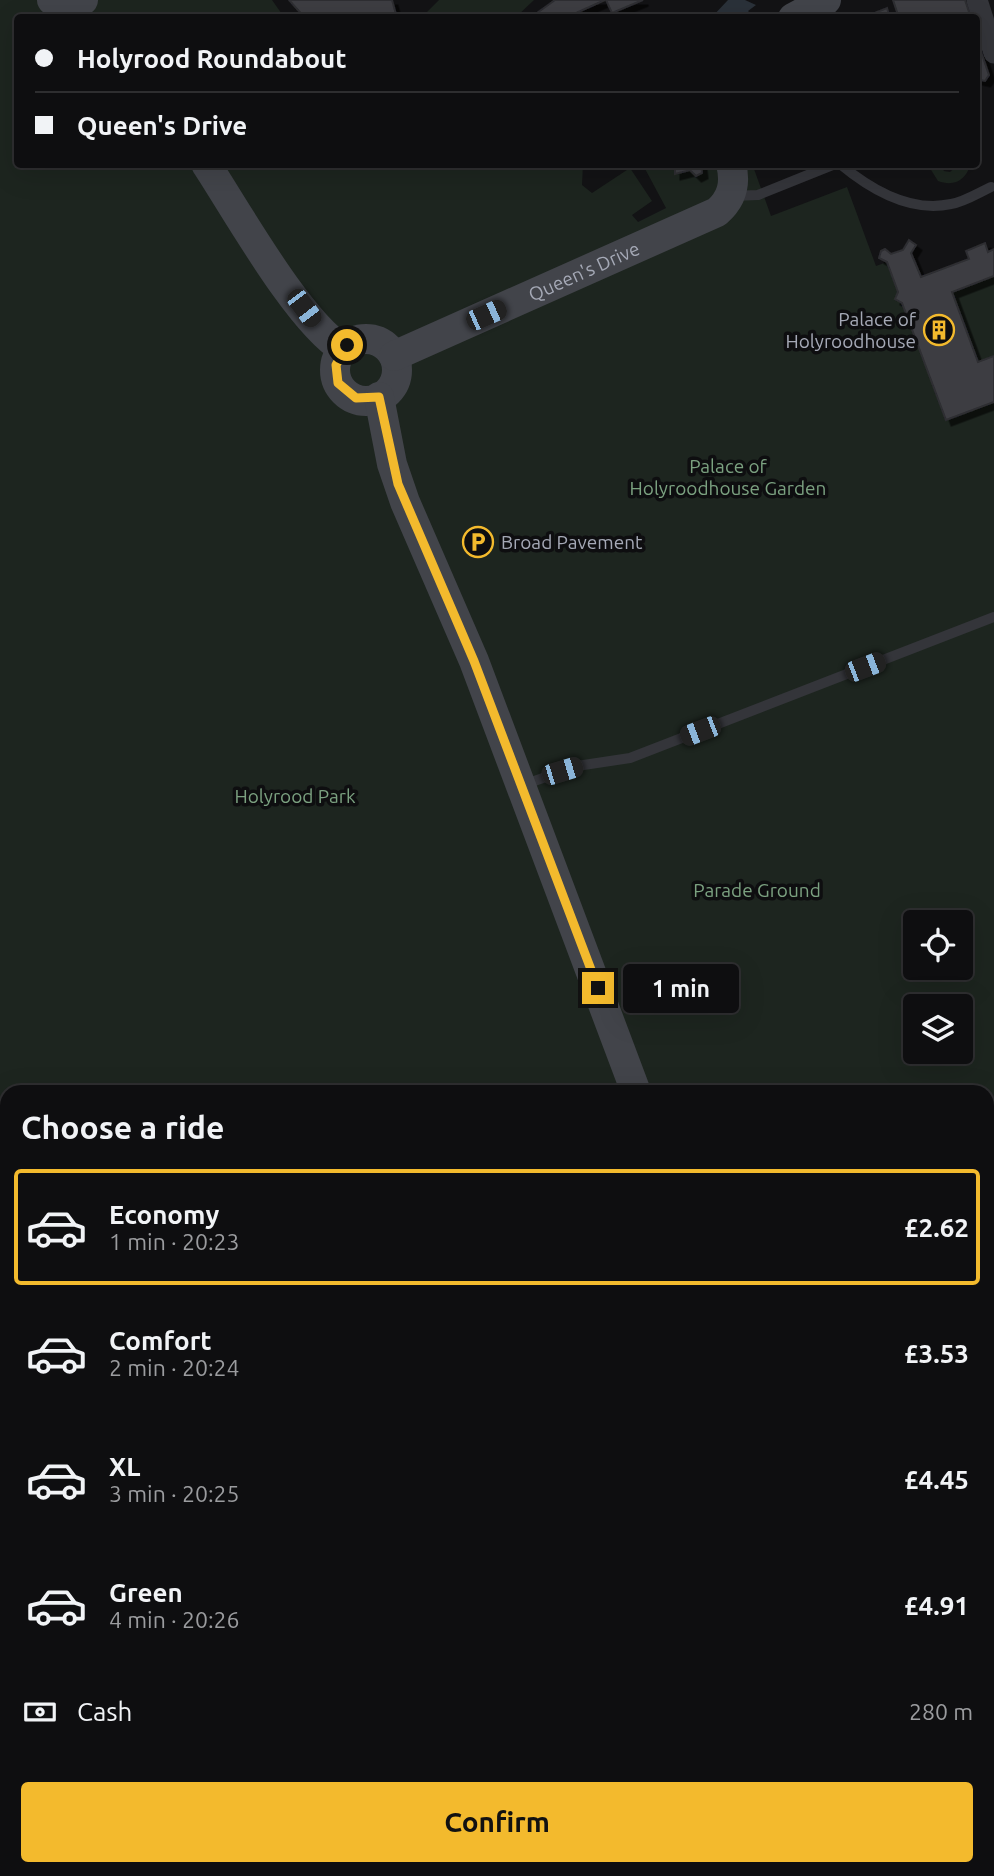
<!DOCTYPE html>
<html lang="en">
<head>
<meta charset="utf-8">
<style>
	body { margin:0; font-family:Ubuntu,sans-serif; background:#171719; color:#f1f3f6; height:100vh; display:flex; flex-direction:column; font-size:26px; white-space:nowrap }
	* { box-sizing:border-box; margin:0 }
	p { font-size:23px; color:#9b9c9f }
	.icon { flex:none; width:38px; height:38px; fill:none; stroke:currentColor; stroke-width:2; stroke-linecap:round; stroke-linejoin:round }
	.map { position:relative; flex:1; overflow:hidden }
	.panel { position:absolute; left:0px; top:1085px; width:994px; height:791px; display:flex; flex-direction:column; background:#0e0e10; border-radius:21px 21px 0 0; box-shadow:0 7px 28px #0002,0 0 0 2px #2e2e30 }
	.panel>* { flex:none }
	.banner { position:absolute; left:14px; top:14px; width:966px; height:154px; border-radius:7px; box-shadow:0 7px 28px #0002,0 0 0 2px #2e2e30; display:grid; align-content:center; height:154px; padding:0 21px; background:#0e0e10 }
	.buttons { position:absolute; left:903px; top:910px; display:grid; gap:14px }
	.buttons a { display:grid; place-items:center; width:70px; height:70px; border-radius:7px; background:#0e0e10; box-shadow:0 7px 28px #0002,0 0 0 2px #2e2e30; font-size:35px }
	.end { position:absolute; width:32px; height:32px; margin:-16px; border:9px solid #f3ba2d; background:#111; box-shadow:0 0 0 4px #111 }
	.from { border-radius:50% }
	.bubble { position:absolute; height:49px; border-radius:7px; background:#0e0e10; box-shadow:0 7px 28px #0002,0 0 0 2px #2e2e30; font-size:23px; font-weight:600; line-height:49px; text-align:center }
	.car { position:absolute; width:21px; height:42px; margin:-21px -10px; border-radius:9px; box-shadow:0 0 5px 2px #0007; background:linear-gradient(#222 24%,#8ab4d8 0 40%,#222 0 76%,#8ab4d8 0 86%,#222 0) }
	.banner b { display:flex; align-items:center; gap:24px; height:66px; font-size:26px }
	.banner b+b { border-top:2px solid #2e2e30 }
	.banner i { width:18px; height:18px; background:#f1f3f6 }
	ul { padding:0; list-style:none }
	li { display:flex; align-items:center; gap:21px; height:116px; margin:0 14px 10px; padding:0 7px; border:4px solid transparent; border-radius:7px }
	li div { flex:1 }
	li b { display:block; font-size:26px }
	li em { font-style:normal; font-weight:600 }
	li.selected { border-color:#f3ba2d }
	li>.icon { width:63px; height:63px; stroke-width:1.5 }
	h2 { padding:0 21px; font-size:32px; line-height:84px }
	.pay { display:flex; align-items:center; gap:18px; height:77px; padding:0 21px; font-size:26px }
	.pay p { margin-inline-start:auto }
	.action { display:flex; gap:14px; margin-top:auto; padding:14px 21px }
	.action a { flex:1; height:80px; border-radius:7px; background:#f3ba2d; color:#111; font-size:28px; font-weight:600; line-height:80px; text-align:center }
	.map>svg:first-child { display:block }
	.green { fill:#1d251f; fill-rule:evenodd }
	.water { fill:#2a3139 }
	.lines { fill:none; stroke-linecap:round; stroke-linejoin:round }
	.stream { stroke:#2a3139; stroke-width:5 }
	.building { fill:#3d3e42; stroke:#2d2d31; stroke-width:2; filter:url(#shadow) }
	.lane { stroke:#34353a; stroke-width:10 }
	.street { stroke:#34353a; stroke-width:21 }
	.secondary { stroke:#42444a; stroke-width:30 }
	.route { stroke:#f3ba2d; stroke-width:9 }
	.labels { text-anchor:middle; stroke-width:7; stroke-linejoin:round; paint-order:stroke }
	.street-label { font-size:19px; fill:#a5a9b6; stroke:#0e0e10 }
	.poi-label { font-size:19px; fill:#a5a9b6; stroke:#0e0e10; text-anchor:end }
	.park-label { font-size:19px; fill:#7ba180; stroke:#0e0e10 }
</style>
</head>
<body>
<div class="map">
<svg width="994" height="1876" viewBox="0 0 994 1876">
	<defs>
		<filter id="shadow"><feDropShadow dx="5.5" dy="5.5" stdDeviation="0" flood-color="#0009"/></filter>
	</defs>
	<rect width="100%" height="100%" fill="#131315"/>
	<g class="green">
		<path d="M 0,0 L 272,0 L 284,17 L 18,18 L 18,164 L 583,164 L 582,185 L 592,193 L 630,168 L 652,201 L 632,215 L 638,222 L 666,208 L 643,165 L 765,165 L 754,169 L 771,216 L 847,187 L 876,266 L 887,262 L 898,292 L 895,299 L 902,303 L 946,420 L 994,402 L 994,1876 L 0,1876 ZM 915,922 L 961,922 L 961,968 L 915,968 ZM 915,1006 L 961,1006 L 961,1052 L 915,1052 ZM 7,1092 L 987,1092 L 987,1869 L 7,1869 Z"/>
		<path d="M 439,0 L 534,0 L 516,17 L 422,17 Z"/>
		<path d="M 928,165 L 940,165 L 944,171 L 950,172 L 958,165 L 970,165 C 966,180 954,187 938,181 Z"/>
		<path d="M 994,276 L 994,356 L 978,362 L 952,292 Z"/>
	</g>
	<path class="water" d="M 728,0 L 745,0 L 756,5 L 748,11 L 751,14 L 712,17 Z"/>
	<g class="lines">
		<path class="stream" d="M 799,1869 L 799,1876"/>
	</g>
	<g class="building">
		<path d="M 289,0 L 392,0 L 397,18 L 305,18 Z"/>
		<path d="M 555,0 L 605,0 L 565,18 L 530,18 Z"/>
		<path d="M 606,0 L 643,0 L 612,13 Z"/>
		<path d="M 893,0 L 965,0 L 971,18 L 899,18 Z"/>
		<path d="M 887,8 L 890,18 L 862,18 Z"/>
		<path d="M 976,37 L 989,75 L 985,81 L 976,79 Z"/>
		<path d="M 675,164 L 701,164 L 702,173 L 696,176 L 690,170 L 675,174 Z"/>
		<path d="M 909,240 L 916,245 L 911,253 L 921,277 L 969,259 L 966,251 L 985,243 L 988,252 L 994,249 L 994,276 L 952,292 L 978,362 L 994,356 L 994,402 L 946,420 L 902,303 L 895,299 L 898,292 L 887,262 L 879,258 L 881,251 L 885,249 L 891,254 L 903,250 Z"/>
	</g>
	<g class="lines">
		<g class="lane">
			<path d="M 840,164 C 870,189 910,213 951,204 C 964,202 978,193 991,187"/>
			<path d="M 732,196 L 758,195 L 835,164"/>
			<path d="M 523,785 L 577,766 L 630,758 L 994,617"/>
		</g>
		<path class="street" d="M 977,0 L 994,53"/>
		<g class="secondary">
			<path d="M 52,0 L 66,4 L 83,0"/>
			<path d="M 793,18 L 826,0"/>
			<path d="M 206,164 C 237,211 298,321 343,349"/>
			<circle cx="366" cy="370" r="31"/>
			<path id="s1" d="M 394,356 L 717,212 C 732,199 736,183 731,164"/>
			<path d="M 379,397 L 392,464 L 405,502 L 474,661 L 636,1092"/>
			<path d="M 971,1869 L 975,1876"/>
		</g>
	</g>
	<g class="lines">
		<path class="route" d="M 347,345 L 336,365 L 338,383 L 356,398 L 379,397 L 398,484 L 474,661 L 598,988"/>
	</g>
	<defs>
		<g id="building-ring" transform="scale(1.575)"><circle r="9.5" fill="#0e0e10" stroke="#f3ba2d" stroke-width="1.5"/><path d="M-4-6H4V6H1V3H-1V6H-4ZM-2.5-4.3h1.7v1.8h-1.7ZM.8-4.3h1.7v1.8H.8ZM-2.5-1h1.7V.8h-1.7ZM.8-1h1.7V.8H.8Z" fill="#f3ba2d"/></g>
		<g id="parking-ring" transform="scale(1.575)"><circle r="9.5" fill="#0e0e10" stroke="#f3ba2d" stroke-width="1.5"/><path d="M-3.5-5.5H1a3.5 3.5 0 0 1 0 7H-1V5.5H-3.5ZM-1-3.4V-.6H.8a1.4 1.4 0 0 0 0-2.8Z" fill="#f3ba2d"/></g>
	</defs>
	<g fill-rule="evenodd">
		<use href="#building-ring" x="939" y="330"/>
		<use href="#parking-ring" x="478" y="542"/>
	</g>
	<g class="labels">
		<g class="street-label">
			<text dy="7" stroke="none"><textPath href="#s1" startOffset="208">Queen's Drive</textPath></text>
		</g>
		<g class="poi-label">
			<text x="916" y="326">Palace of<tspan x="916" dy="22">Holyroodhouse</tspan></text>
			<text x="501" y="549" text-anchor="start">Broad Pavement</text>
		</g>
		<g class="park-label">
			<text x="728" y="473">Palace of<tspan x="728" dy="22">Holyroodhouse Garden</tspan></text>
			<text x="295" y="803">Holyrood Park</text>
			<text x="757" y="897">Parade Ground</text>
		</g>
	</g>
</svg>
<div class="buttons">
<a><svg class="icon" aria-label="locate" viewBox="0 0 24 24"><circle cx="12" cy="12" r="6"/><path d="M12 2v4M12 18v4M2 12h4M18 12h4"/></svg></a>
<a><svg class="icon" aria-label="layers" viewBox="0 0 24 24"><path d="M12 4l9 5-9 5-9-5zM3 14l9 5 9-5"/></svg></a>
</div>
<i class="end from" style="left:347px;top:345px"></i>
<i class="end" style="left:598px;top:988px"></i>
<div class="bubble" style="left:623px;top:964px;width:116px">1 min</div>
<i class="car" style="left:304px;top:308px;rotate:143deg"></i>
<i class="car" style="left:486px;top:315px;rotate:66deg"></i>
<i class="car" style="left:865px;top:667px;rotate:69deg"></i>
<i class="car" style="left:700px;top:731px;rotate:249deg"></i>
<i class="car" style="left:562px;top:771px;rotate:73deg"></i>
<div class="banner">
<b><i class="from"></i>Holyrood Roundabout</b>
<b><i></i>Queen's Drive</b>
</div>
<section class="panel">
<h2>Choose a ride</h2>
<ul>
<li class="selected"><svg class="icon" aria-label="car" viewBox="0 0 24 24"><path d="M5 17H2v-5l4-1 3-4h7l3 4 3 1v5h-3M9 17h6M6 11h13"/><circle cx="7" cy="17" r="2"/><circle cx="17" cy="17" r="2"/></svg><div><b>Economy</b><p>1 min · 20:23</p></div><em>£2.62</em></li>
<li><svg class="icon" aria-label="car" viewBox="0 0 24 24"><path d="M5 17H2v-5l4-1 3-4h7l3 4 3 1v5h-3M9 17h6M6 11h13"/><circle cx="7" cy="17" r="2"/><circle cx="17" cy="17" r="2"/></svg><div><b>Comfort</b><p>2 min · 20:24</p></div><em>£3.53</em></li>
<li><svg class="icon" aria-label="car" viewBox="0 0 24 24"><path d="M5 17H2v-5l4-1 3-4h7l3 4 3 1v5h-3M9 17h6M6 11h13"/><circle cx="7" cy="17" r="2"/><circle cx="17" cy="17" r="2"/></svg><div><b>XL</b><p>3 min · 20:25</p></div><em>£4.45</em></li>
<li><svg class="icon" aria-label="car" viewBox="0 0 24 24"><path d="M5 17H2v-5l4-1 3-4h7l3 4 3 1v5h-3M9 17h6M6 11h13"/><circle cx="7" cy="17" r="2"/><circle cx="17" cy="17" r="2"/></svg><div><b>Green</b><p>4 min · 20:26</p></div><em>£4.91</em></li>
</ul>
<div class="pay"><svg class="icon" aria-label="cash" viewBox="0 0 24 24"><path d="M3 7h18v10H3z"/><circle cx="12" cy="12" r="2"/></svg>Cash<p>280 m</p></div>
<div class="action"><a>Confirm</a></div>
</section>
</div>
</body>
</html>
